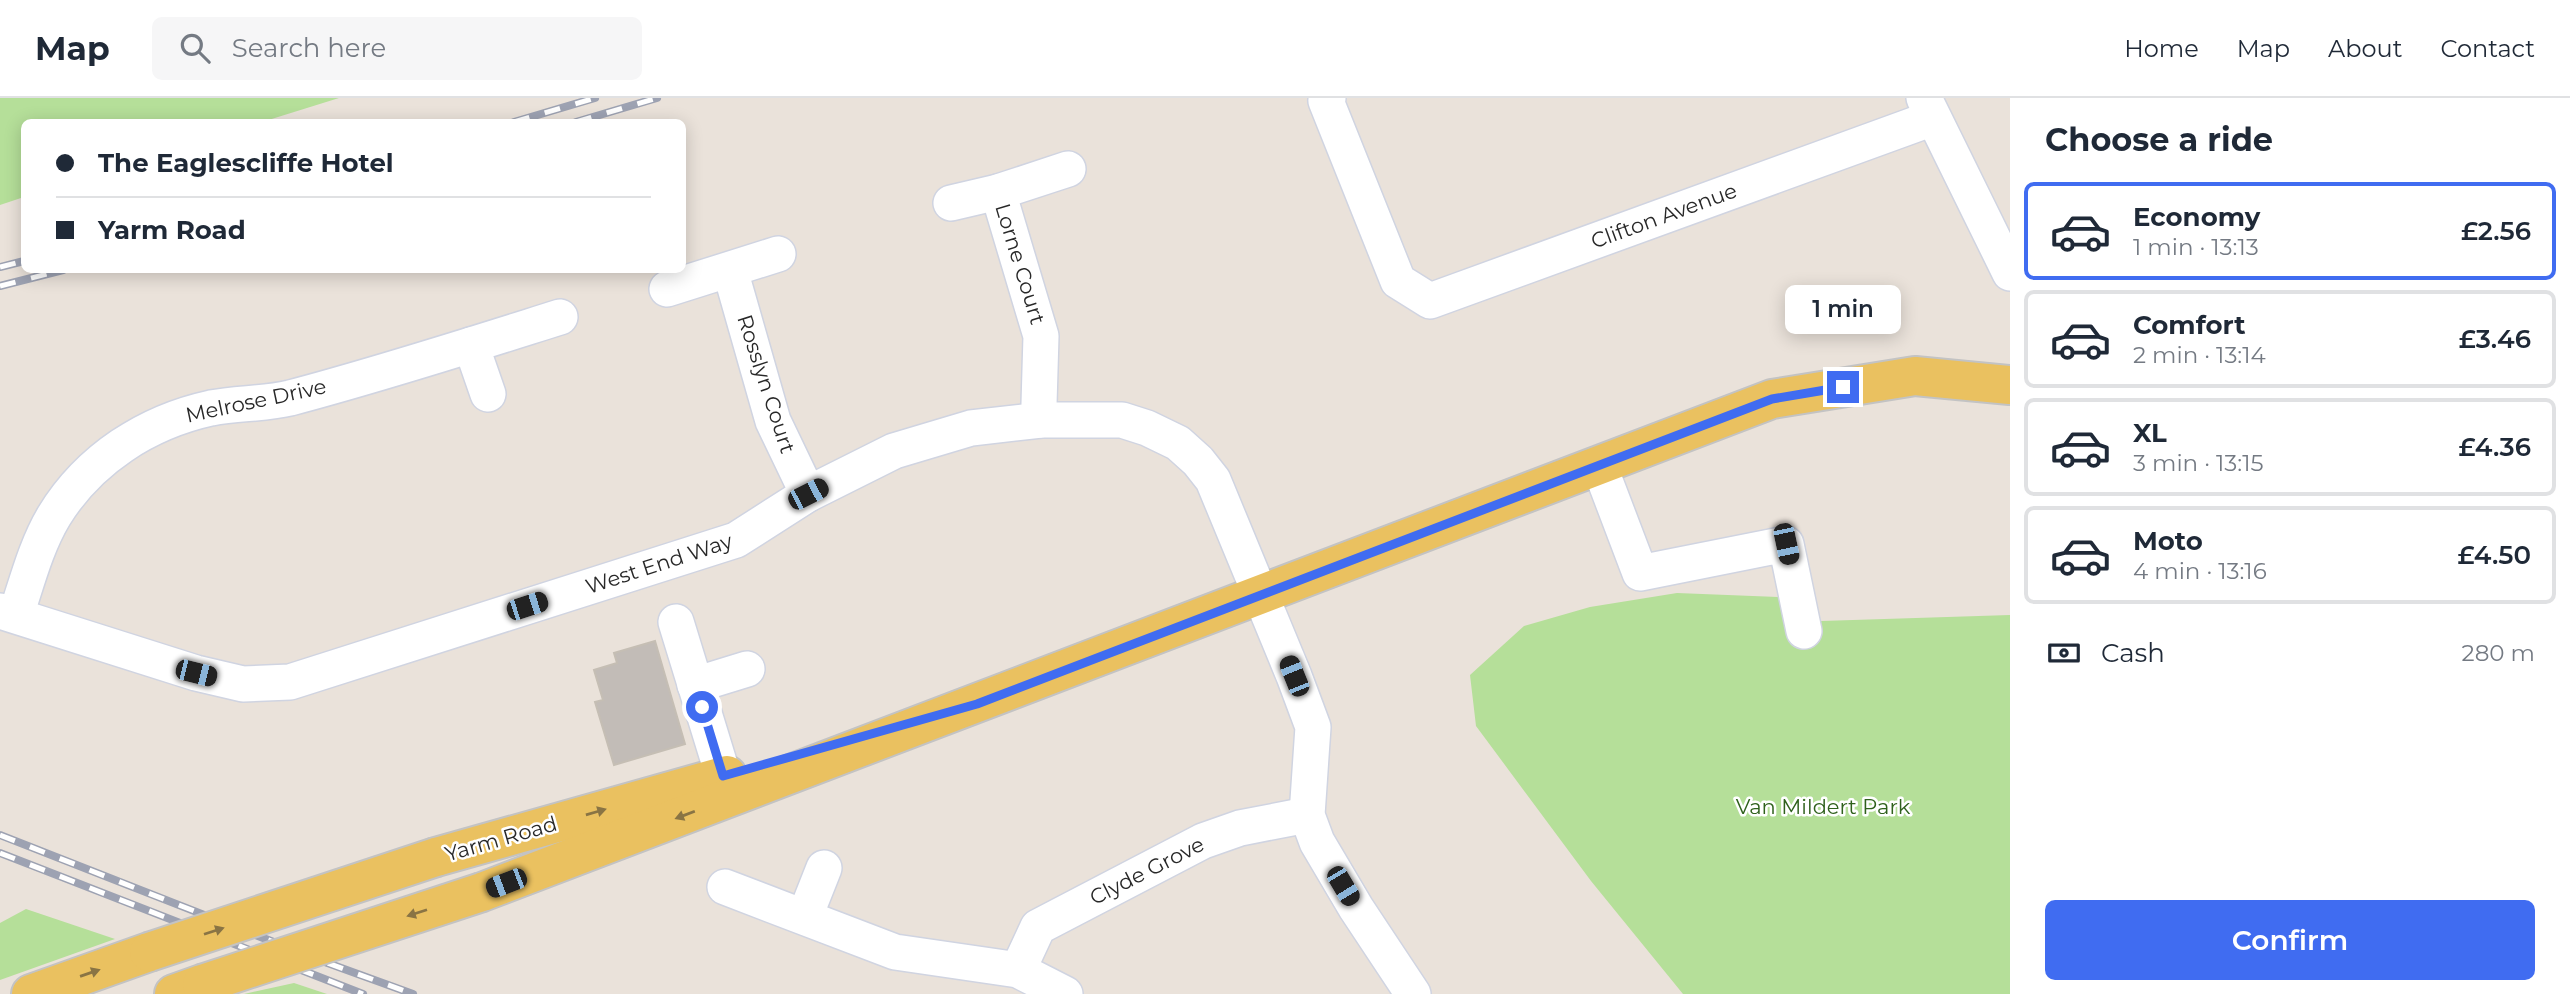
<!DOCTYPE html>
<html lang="en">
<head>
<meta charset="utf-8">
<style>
	body { margin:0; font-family:Montserrat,sans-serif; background:#f6f6f7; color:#1f2937; height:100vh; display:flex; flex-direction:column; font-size:26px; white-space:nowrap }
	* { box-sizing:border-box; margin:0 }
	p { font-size:23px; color:#747a83 }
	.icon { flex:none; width:38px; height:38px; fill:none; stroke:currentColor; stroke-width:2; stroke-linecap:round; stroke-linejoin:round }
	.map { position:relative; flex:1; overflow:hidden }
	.drawer { display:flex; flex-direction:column; background:#fff; width:560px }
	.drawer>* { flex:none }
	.hud { position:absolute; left:21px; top:21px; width:665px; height:154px; border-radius:10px; box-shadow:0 4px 18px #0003; display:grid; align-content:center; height:154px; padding:0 35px; background:#fff }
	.end { position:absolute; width:32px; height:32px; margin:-16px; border:9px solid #406cf1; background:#fff; box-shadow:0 0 0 4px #fff }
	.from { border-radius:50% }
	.bubble { position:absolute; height:49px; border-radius:10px; background:#fff; box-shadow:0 4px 18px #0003; font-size:23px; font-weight:600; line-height:49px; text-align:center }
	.car { position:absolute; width:21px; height:42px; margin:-21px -10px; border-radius:9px; box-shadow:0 0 5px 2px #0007; background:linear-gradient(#222 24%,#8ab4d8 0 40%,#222 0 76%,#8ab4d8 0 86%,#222 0) }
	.hud b { display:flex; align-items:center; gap:24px; height:66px; font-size:26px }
	.hud b+b { border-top:2px solid #e0e1e3 }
	.hud i { width:18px; height:18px; background:#1f2937 }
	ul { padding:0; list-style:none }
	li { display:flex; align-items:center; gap:21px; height:98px; margin:0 14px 10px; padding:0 21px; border:4px solid #e0e1e3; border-radius:10px }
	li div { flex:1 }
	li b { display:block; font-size:26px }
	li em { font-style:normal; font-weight:600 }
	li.on { border-color:#406cf1 }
	li>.icon { width:63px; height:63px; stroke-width:1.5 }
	h2 { padding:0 35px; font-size:32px; line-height:84px }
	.pay { display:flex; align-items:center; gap:18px; height:77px; padding:0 35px; font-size:26px }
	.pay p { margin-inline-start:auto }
	.button { display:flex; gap:14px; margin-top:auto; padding:14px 35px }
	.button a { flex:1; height:80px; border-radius:10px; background:#406cf1; color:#fff; font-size:28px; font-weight:600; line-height:80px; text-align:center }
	header { display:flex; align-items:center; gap:42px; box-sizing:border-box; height:98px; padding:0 35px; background:#fff; border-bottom:2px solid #e0e1e3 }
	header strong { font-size:33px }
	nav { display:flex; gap:38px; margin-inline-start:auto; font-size:24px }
	.search { width:490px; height:63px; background:#f6f6f7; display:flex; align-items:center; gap:18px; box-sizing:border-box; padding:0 24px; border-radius:10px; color:#747a83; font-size:26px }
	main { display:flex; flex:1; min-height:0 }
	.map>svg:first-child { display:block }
	.green { fill:#b5df99 }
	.building { fill:#c2bcb7; stroke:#c5beb4; stroke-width:2 }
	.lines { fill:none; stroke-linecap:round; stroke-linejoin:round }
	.minor-casing { stroke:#d0d4e1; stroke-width:38 }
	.major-casing { stroke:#c3c3c3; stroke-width:42 }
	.minor { stroke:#fff; stroke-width:35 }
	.major { stroke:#eac160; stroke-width:38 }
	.rail-casing { stroke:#9da2b2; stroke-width:8 }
	.rail { stroke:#fff; stroke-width:5; stroke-dasharray:16; stroke-linecap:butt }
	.major-bridge-casing { stroke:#c3c3c3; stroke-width:42; stroke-linecap:butt }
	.major-bridge { stroke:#eac160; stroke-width:38 }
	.oneway { fill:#897444 }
	.route { stroke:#406cf1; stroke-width:9 }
	.labels { text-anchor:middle; stroke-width:5; stroke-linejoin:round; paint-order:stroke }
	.street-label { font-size:21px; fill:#282828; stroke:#fff }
	.park-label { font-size:21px; fill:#2f611c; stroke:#fff }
</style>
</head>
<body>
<header>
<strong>Map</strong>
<div class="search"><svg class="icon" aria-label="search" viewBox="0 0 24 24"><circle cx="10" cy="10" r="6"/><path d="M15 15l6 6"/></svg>Search here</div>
<nav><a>Home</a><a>Map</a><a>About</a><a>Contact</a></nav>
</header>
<main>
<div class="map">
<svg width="2010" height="896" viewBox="0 0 2010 896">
	<rect width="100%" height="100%" fill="#eae2da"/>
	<g class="green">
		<path d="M 0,0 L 339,0 L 262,24 L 24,24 L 24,99 L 0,107 Z"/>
		<path d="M 1677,495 L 1778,499 L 1790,524 L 2010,517 L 2010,896 L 1683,896 L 1591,783 L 1476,628 L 1470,577 L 1524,528 L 1590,509 Z"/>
		<path d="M 26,811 L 115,841 L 0,882 L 0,825 Z"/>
		<path d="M 294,885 L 327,896 L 244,896 Z"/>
	</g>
	<path class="building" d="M 655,543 L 685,646 L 614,667 L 595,604 L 603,602 L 594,572 L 617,565 L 614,555 Z"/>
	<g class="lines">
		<g class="minor-casing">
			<g id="minor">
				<path d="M 1328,0 L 1326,3 L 1398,183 L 1430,203 L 1933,20"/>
				<path d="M 1924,0 L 2010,175"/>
				<path d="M 998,94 L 1041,238 L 1039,306 L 1041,322"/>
				<path d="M 951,105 L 998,94 L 1068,71"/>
				<path d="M 730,172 L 773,323 L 808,396"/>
				<path d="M 667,191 L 778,156"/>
				<path d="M 471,247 L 488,296"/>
				<path d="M 1599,367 L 1640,475 L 1786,446 L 1804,533"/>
				<path d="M 0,513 L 196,575 L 243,586 L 290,584 L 736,442 L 808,396 L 894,353 L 971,330 L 1041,322 L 1122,322 L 1147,330 L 1178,345 L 1198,363 L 1213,382 L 1294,578 L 1313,629 L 1307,717 L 1317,744 L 1356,810 L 1413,896"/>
				<path d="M 16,517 C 27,484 36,448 54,418 C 89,361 147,324 211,310 C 237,305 265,306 290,300 C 381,276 471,247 560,219"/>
				<path d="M 676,524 L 730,700"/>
				<path d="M 695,587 L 747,571"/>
				<path d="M 725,789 L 895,854 L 1018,872 L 1065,896"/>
				<path d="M 805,818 L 824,770"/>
				<path d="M 1018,872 L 1038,829 L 1203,743 L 1240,730 L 1307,717"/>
			</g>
		</g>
		<g class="major-casing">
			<g id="major">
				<path d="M 436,759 L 727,677"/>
				<path d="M 482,794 L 1772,301 L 1915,278 L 2010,287"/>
				<path d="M 31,896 L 149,854"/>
				<path d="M 174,896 L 202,886"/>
			</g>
		</g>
		<use href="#minor" class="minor"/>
		<use href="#major" class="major"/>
		<g class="rail-casing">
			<g id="rail">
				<path d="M 514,24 L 595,0"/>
				<path d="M 576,24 L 657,0"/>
				<path d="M 0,169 L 24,163"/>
				<path d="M 0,188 L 63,172"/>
				<path d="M 0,737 L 322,863 L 413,896"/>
				<path d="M 0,755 L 363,896"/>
			</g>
		</g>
		<use href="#rail" class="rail"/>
		<g class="major-bridge-casing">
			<g id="major-bridge">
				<path d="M 149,854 L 436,759"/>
				<path d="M 202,886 L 482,794"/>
			</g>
		</g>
		<use href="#major-bridge" class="major-bridge"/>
	</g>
	<defs><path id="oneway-solid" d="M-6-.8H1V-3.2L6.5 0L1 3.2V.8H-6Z" transform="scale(1.75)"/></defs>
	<g class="oneway">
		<use href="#oneway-solid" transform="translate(596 714) rotate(-16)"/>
		<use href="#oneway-solid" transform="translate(685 717) rotate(159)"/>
		<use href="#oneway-solid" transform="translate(417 815) rotate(162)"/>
		<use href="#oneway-solid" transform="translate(214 833) rotate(-18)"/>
		<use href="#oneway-solid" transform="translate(90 875) rotate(-19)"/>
	</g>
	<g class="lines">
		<path class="route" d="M 702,609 L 723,678 L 977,606 L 1772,301 L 1843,289"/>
	</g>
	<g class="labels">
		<g class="street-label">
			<text transform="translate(1664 118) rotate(-20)" y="7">Clifton Avenue</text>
			<text transform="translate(1020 166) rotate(73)" y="7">Lorne Court</text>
			<text transform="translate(766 286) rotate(72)" y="7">Rosslyn Court</text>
			<text transform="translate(256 303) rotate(-12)" y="7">Melrose Drive</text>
			<text transform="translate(659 466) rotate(-18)" y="7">West End Way</text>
			<text transform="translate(501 741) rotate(-16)" y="7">Yarm Road</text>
			<text transform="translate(1147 773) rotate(-27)" y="7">Clyde Grove</text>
		</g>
		<g class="park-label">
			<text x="1823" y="716">Van Mildert Park</text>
		</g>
	</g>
</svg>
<i class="end from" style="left:702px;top:609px"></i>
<i class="end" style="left:1843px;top:289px"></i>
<div class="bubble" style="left:1785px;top:187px;width:116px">1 min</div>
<i class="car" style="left:808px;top:396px;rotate:63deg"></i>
<i class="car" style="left:1786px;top:446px;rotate:168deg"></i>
<i class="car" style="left:527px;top:508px;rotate:72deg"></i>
<i class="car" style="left:196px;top:575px;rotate:104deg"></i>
<i class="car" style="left:1294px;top:578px;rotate:338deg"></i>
<i class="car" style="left:506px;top:785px;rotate:249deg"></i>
<i class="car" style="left:1343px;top:788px;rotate:149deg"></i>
<div class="hud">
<b><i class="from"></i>The Eaglescliffe Hotel</b>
<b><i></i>Yarm Road</b>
</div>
</div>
<section class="drawer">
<h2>Choose a ride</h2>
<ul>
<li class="on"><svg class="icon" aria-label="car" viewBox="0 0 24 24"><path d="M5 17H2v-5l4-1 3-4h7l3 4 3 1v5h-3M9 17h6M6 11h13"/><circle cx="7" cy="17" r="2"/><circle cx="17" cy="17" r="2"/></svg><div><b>Economy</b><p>1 min · 13:13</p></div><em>£2.56</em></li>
<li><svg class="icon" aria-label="car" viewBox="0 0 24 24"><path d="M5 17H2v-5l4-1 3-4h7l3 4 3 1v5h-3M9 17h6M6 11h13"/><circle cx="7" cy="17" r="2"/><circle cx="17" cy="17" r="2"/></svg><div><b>Comfort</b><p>2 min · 13:14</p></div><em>£3.46</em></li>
<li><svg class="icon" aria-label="car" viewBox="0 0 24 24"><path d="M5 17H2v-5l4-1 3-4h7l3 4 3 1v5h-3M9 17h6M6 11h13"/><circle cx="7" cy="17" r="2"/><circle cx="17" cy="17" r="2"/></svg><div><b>XL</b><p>3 min · 13:15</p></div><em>£4.36</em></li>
<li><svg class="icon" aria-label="car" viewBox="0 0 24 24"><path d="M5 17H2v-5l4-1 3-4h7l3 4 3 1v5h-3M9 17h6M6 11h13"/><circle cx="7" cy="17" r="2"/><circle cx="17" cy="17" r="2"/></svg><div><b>Moto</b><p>4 min · 13:16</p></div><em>£4.50</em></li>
</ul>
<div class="pay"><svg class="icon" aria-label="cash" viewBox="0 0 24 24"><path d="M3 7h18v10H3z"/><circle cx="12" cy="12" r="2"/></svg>Cash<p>280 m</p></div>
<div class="button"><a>Confirm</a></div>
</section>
</main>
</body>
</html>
